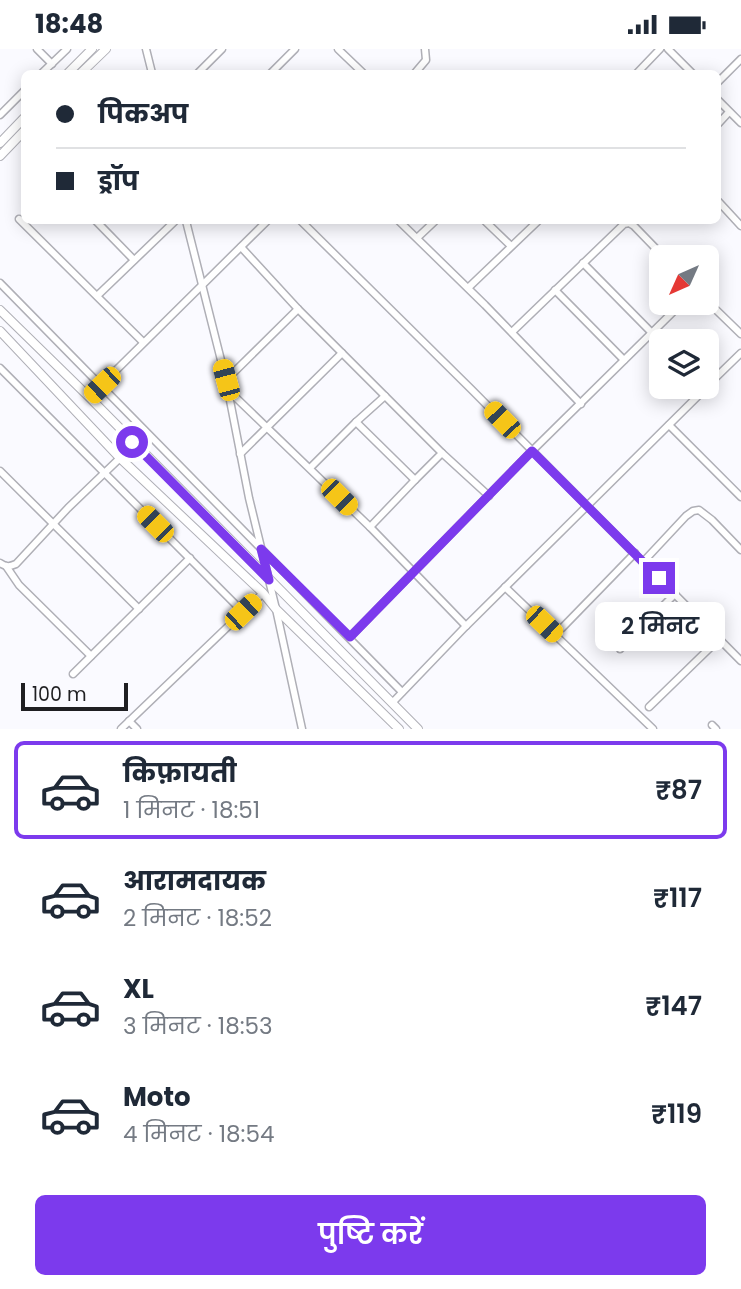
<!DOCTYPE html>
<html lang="hi">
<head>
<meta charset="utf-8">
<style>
	body { margin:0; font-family:Poppins,"Noto Sans Devanagari",sans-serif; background:#f2f2f3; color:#1f2937; height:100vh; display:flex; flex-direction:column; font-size:26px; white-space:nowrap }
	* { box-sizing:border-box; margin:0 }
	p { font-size:23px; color:#747a83 }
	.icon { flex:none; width:38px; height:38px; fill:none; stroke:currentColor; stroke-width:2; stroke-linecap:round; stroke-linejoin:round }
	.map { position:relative; height:680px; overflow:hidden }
	.drawer { display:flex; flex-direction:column; background:#fff; flex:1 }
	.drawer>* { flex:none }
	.banner { position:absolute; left:21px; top:21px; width:700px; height:154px; border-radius:10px; box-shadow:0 4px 18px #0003; display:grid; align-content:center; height:154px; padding:0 35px; background:#fff }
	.needle { width:46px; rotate:225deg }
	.controls { position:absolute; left:649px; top:196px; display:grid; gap:14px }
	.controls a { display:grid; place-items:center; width:70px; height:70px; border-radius:10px; background:#fff; box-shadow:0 4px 18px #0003; font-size:35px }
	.scale { position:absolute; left:21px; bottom:18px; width:107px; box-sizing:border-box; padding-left:7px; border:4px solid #1f1f22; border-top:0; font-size:19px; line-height:24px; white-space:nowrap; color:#1f1f22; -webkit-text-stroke:5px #fafaff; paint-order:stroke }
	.end { position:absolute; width:32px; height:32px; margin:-16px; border:9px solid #7c3aed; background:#fff; box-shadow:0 0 0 4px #fff }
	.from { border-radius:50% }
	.bubble { position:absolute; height:49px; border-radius:10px; background:#fff; box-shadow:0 4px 18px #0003; font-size:23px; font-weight:600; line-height:49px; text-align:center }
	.car { position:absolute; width:21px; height:42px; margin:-21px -10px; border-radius:9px; box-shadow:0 0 5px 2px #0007; background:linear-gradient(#f5c518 24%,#345 0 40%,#f5c518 0 76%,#345 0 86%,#f5c518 0) }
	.banner b { display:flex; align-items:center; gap:24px; height:66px; font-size:26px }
	.banner b+b { border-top:2px solid #e0e1e3 }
	.banner i { width:18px; height:18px; background:#1f2937 }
	ul { padding:12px 0 0; list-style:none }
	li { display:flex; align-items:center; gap:21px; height:98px; margin:0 14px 10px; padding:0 21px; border:4px solid transparent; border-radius:10px }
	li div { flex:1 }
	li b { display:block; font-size:26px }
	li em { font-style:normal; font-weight:600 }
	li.selected { border-color:#7c3aed }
	li>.icon { width:63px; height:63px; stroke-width:1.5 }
	.button { display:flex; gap:14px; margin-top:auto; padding:14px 35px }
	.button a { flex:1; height:80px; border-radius:10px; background:#7c3aed; color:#fff; font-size:28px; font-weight:600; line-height:80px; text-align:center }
	.status { display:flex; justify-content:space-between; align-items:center; height:49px; padding:0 35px; background:#fff; direction:ltr }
	.status svg { height:19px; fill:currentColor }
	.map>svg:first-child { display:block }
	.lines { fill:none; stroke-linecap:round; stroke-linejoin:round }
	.minor-casing { stroke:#afafb6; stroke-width:9 }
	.tertiary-casing { stroke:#afafb6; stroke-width:10 }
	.minor { stroke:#fff; stroke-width:6 }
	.tertiary { stroke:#fff; stroke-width:8 }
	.route { stroke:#7c3aed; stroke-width:9 }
</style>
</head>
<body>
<div class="status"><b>18:48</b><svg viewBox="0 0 49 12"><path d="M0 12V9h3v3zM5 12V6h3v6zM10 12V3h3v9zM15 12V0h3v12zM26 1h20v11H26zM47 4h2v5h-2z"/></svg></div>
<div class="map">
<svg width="741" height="680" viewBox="0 0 741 680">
	<rect width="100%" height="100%" fill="#fafaff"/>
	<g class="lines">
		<g class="minor-casing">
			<g id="minor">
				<path d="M 37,0 L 52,15"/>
				<path d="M 146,0 L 152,24"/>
				<path d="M 338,0 L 363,24"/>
				<path d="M 668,0 L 692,24"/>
				<path d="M 42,24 L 67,0"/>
				<path d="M 198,24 L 222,0"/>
				<path d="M 271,24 L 295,0"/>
				<path d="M 415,24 L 426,11 L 425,0"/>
				<path d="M 637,24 L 660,0"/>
				<path d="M 718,33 L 741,10"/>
				<path d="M 718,51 L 741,74"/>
				<path d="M 0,66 L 24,42"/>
				<path d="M 718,75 L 729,63"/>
				<path d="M 718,152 L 741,177"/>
				<path d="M 19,170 L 143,293"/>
				<path d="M 96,172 L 134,211"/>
				<path d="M 186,172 L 226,331 L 249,449 L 276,560 L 302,680"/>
				<path d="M 301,172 L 471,340 L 741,612"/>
				<path d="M 399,172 L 485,256 L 581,355"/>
				<path d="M 485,172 L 511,197"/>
				<path d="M 417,189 L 435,172"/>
				<path d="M 241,198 L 298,260 L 442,404 L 415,431 L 356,373 L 310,419"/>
				<path d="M 583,214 L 651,283"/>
				<path d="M 0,234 L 402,643"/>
				<path d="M 468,239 L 538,172"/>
				<path d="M 555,241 L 624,311"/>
				<path d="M 97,247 L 175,172"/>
				<path d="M 707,252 L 741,285"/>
				<path d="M 512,283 L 624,175 L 629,174 L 634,177 L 664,208"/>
				<path d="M 0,319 L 243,563"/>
				<path d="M 226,331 L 298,260"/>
				<path d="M 707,337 L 741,304"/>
				<path d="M 229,342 L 370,478 L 466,577"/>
				<path d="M 89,348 L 267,172"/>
				<path d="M 356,373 L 385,347"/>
				<path d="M 669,376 L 741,448"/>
				<path d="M 442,404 L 489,447"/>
				<path d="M 240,405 L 342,304"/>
				<path d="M 0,422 L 139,560"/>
				<path d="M 370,478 L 415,431"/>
				<path d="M 643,513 L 686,467 L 693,462 L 699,461 L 712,471 L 741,501"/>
				<path d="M 0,514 C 6,518 9,518 16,515 L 68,459 L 120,409"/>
				<path d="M 6,517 L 19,536 L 91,607"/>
				<path d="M 505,538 L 653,680"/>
				<path d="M 562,579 L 635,504"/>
				<path d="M 350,588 L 532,402 L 682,254"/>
				<path d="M 620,600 L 675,545"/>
				<path d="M 73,625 L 190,509"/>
				<path d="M 392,654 L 466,577 L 707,338"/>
				<path d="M 649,658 L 719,590"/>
				<path d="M 129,672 L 137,680"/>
				<path d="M 712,676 L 716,680"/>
				<path d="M 121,680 L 263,544"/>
			</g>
		</g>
		<g class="tertiary-casing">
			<g id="tertiary">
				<path d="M 68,24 L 92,0"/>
				<path d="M 81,24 L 106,0"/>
				<path d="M 0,94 L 24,69"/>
				<path d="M 0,107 L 24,82"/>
				<path d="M 0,261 L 89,348 L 418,680"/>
				<path d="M 0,282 L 120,409 L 263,544 L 276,560 L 399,680"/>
			</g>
		</g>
		<use href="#minor" class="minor"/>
		<use href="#tertiary" class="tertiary"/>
	</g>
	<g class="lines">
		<path class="route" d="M 132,393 L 269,531 L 261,500 L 350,588 L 532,402 L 659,529"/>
	</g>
</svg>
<div class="controls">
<a><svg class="needle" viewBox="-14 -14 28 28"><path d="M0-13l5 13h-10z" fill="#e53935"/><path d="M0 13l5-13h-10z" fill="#747a83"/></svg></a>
<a><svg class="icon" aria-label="layers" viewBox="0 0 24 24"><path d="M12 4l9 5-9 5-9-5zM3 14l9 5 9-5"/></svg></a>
</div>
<div class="scale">100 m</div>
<i class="end from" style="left:132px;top:393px"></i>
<i class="end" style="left:659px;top:529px"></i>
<div class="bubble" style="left:595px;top:553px;width:130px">2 मिनट</div>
<i class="car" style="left:226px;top:331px;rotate:345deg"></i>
<i class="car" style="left:102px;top:336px;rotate:226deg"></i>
<i class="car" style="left:502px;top:371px;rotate:316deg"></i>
<i class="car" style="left:339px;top:448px;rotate:135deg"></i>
<i class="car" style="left:155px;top:475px;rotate:315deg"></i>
<i class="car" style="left:243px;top:563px;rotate:46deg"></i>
<i class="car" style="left:544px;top:575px;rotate:134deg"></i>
<div class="banner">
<b><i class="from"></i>पिकअप</b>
<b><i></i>ड्रॉप</b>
</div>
</div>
<section class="drawer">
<ul>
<li class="selected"><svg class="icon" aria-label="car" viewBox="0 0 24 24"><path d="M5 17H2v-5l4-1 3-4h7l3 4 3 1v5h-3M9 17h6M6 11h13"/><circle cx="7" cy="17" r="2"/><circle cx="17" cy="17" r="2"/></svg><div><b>किफ़ायती</b><p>1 मिनट · 18:51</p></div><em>₹87</em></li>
<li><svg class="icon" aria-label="car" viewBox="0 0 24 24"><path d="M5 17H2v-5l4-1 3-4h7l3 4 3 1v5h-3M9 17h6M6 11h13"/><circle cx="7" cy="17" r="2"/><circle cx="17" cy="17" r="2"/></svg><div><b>आरामदायक</b><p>2 मिनट · 18:52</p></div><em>₹117</em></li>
<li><svg class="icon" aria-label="car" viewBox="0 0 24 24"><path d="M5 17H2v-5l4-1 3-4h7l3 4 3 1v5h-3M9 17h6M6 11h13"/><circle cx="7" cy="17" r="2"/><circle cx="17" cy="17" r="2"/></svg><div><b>XL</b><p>3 मिनट · 18:53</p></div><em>₹147</em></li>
<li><svg class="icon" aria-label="car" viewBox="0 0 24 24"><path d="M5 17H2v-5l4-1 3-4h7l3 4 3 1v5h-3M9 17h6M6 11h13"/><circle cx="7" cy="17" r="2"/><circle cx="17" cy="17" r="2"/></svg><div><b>Moto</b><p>4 मिनट · 18:54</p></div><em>₹119</em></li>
</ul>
<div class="button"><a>पुष्टि करें</a></div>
</section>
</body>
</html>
